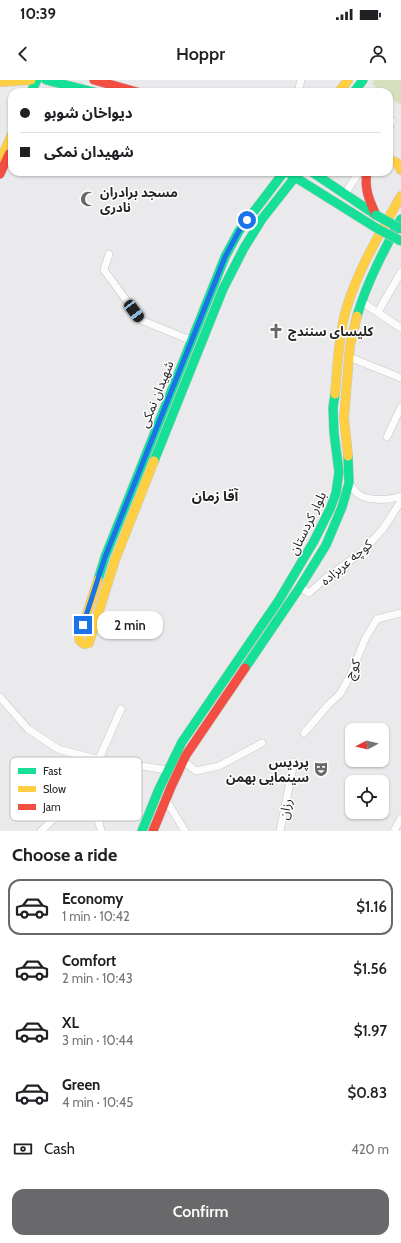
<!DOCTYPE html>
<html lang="en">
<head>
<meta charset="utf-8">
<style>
	body { margin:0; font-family:Cabin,"Noto Sans Arabic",sans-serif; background:#f6f6f6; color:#202124; height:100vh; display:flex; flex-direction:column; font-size:15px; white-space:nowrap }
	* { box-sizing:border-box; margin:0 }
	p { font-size:13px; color:#757577 }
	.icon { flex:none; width:22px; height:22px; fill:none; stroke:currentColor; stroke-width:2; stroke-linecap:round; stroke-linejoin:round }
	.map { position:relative; height:751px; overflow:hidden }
	.sheet { display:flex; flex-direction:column; background:#fff; flex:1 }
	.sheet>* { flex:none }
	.hud { position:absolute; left:8px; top:8px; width:385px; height:88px; border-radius:12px; box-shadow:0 1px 3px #0004; display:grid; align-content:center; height:88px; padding:0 12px; background:#fff }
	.needle { width:26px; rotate:263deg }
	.controls { position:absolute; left:345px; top:643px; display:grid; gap:8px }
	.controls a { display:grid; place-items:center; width:44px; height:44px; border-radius:8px; background:#fff; box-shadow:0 1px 3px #0004; font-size:20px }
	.end { position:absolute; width:18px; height:18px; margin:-9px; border:5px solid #1a73e8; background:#fff; box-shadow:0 0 0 2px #fff }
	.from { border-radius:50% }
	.bubble { position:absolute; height:28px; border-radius:12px; background:#fff; box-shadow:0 1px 3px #0004; font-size:13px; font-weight:600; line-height:28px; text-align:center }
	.car { position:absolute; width:12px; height:24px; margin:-12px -6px; border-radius:5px; box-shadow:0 0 3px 1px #0007; background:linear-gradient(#222 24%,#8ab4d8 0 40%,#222 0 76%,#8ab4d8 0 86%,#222 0) }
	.hud b { display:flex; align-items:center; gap:14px; height:38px; font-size:15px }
	.hud b+b { border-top:1px solid #e0e0e0 }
	.hud i { width:10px; height:10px; background:#202124 }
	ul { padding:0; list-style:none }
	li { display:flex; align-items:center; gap:12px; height:56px; margin:0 8px 6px; padding:0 4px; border:2px solid transparent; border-radius:12px }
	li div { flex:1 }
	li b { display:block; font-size:15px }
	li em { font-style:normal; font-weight:600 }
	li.current { border-color:#69696b }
	li>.icon { width:36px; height:36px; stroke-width:1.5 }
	h2 { padding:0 12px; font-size:18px; line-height:48px }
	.pay { display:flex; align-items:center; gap:10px; height:44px; padding:0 12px; font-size:15px }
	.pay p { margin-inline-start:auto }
	.button { display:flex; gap:8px; margin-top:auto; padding:8px 12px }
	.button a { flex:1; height:46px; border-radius:12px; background:#69696b; color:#fff; font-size:16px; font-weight:600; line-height:46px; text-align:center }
	.status { display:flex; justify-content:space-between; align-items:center; height:28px; padding:0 20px; background:#fff; direction:ltr }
	.status svg { height:11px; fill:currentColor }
	header { display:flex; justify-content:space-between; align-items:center; height:52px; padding:0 12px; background:#fff; font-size:18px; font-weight:600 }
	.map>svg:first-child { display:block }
	.green { fill:#d6e0bf }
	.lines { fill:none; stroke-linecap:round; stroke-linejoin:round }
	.street-casing { stroke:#c6c6c9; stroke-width:8 }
	.fast-casing { stroke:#c6c6c9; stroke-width:10 }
	.slow-casing { stroke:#c6c6c9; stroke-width:10 }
	.jam-casing { stroke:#c6c6c9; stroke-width:10 }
	.street { stroke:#fcfcfc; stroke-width:7 }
	.fast { stroke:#16e098; stroke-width:9 }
	.slow { stroke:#ffcf43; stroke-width:9 }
	.jam { stroke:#f24e42; stroke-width:9 }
	.fast-bridge-casing { stroke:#c6c6c9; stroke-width:10; stroke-linecap:butt }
	.fast-bridge { stroke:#16e098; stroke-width:9 }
	.route { stroke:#1a73e8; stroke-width:5 }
	.labels { text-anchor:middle; stroke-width:3; stroke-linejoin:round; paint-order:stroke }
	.poi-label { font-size:13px; font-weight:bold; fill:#242425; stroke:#fff; text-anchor:start }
	.street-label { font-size:13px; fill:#242425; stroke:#fff }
	.neighbourhood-label { font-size:14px; font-weight:bold; fill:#242425; stroke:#fff }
	.key { fill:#fff; stroke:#bdbdbe; stroke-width:1 }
	.key-label { font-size:11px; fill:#242425 }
</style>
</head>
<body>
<div class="status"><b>10:39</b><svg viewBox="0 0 49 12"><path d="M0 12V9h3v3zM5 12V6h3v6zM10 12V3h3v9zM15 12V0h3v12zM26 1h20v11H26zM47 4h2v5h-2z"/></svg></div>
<header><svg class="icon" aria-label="back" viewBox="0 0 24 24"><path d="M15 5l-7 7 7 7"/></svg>Hoppr<svg class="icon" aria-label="person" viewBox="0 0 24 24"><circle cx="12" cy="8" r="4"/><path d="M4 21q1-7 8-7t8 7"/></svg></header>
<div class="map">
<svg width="401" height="751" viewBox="0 0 401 751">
	<rect width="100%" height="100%" fill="#eaeaed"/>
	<path class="green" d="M 374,0 L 401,0 L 401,25 L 389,17 L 389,12 L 383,12 L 372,4 Z"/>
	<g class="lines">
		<g class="street-casing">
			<g id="street">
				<path d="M 298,12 L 301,0"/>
				<path d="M 389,46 L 392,41"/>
				<path d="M 345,114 L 359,92"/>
				<path d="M 109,174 L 104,190 L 141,240 L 185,258 L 192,259"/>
				<path d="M 362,222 L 401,248"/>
				<path d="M 378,232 L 401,192"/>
				<path d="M 349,277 L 401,298"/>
				<path d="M 387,357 L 401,327"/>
				<path d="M 349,403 C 351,406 354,410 357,413 C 367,422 390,420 401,416"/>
				<path d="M 300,507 L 309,513 L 327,497 L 357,476 L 369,464 L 383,449 L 401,421"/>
				<path d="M 0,617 L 28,649 L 58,669 L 92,678 L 167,690"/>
				<path d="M 304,653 L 329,624 L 340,614 L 351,594 L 365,559 L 377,539 L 401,533"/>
				<path d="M 99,679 L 121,629"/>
				<path d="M 183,681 L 196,691 L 219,686 L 262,663"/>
				<path d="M 81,704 L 96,730 L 101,751"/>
				<path d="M 166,720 L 185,751"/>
				<path d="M 41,751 L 62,731 L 81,704 L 92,678"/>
				<path d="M 280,751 L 294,682"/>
				<path d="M 394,751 L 401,738"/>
			</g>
		</g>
		<g class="fast-casing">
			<g id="fast">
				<path d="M 46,0 L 94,12"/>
				<path d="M 31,12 L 37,0"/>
				<path d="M 354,12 L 363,0"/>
				<path d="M 312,92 L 376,135"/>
				<path d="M 290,94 L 378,149"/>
				<path d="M 357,236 C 367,202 384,170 401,139"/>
				<path d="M 154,381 L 223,209 L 244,168 L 262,139 L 299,92"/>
				<path d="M 98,500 L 105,477 L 225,177 L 239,151 L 284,92"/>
				<path d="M 245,588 L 300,507 L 326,465 L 342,427 L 349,403 L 348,376"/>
				<path d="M 142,751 L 159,709 L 182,662 L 279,520 L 314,461 L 330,429 L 336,413 L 339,392 L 334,353 L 333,328 L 335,314"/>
			</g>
		</g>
		<g class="slow-casing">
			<g id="slow">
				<path d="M 0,2 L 31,0"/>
				<path d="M 339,12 L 348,0"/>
				<path d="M 389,79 L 397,83 L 401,90"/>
				<path d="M 0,81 L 12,54"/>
				<path d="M 335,314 C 337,292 338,269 342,247 C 350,202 379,155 401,116"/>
				<path d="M 348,376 L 344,338 L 350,265 L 357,236"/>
				<path d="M 98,500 L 79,558 L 80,561 L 84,564 L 89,563 L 115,480 L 154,381"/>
			</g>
		</g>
		<g class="jam-casing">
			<g id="jam">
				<path d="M 94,0 L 137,12"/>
				<path d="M 367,92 C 364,108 369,120 376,135"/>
				<path d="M 0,94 L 9,74"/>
				<path d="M 153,751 L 171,707 L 186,675 L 245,588"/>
			</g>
		</g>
		<use href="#street" class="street"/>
		<use href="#fast" class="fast"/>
		<use href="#slow" class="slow"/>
		<use href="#jam" class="jam"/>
		<g class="fast-bridge-casing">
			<g id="fast-bridge">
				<path d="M 376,135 L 401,149"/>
				<path d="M 378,149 L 401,161"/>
			</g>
		</g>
		<use href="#fast-bridge" class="fast-bridge"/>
	</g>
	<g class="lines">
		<path class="route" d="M 83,545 L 105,477 L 225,177 L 239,151 L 247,140"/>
	</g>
	<defs>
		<g id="mosque-bare" transform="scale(1.2)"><path d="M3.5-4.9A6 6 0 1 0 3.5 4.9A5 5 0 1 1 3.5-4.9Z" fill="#69696b" stroke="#fff" stroke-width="2.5" paint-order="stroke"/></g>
		<g id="church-bare" transform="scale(1.2)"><path d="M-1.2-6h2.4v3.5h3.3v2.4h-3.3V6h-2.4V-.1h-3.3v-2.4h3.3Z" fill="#69696b" stroke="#fff" stroke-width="2.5" paint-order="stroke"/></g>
		<g id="theatre-bare" transform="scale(1.2)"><path d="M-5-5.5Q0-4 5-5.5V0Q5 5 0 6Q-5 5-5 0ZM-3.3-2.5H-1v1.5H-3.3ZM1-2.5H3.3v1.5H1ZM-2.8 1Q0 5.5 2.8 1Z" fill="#69696b" stroke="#fff" stroke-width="2.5" paint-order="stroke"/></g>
	</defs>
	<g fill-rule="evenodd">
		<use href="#mosque-bare" x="88" y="119"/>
		<use href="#church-bare" x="276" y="251"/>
		<use href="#theatre-bare" x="321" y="689"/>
	</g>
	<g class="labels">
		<g class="poi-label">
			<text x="100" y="117">مسجد برادران<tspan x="100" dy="15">نادری</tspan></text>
			<text x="288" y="256">کلیسای سنندج</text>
			<text x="309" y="687" text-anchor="end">پردیس<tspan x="309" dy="15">سینمایی بهمن</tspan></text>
		</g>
		<g class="street-label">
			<text transform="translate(156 314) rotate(-68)" y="5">شهیدان نمکی</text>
			<text transform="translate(307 443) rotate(-64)" y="5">بلوار کردستان</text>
			<text transform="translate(346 482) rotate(-40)" y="5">کوچه عربزاده</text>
			<text transform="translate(352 589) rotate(-65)" y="5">کوچ</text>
			<text transform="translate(285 729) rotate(-78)" y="5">رزان</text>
		</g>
		<g class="neighbourhood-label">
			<text x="215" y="421">آقا زمان</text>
		</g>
	</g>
	<rect x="10" y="677" width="132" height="64" rx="6" class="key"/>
	<rect x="18" y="688" width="18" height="6" fill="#16e098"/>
	<rect x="18" y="706" width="18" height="6" fill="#ffcf43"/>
	<rect x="18" y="724" width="18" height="6" fill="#f24e42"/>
	<g class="key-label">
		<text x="43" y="695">Fast</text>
		<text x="43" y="713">Slow</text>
		<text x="43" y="731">Jam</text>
	</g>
</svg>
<div class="controls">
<a><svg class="needle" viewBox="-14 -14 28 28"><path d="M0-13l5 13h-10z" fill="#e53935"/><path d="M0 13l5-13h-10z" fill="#757577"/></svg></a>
<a><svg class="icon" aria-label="locate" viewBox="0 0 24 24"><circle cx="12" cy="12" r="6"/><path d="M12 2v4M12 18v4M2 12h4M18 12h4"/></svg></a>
</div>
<i class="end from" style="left:247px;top:140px"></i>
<i class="end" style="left:83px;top:545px"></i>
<div class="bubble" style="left:97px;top:531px;width:66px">2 min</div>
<i class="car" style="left:134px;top:231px;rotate:143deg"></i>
<div class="hud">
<b><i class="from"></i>دیواخان شوبو</b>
<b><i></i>شهیدان نمکی</b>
</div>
</div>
<section class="sheet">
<h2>Choose a ride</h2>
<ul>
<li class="current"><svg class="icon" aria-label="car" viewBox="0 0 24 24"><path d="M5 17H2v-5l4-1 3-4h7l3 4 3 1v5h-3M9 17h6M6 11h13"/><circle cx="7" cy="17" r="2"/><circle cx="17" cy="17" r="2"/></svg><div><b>Economy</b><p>1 min · 10:42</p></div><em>$1.16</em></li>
<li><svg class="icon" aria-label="car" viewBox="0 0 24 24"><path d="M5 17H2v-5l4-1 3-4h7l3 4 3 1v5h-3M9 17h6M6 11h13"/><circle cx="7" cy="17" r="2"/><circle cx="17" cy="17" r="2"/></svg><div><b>Comfort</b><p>2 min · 10:43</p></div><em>$1.56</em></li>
<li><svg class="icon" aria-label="car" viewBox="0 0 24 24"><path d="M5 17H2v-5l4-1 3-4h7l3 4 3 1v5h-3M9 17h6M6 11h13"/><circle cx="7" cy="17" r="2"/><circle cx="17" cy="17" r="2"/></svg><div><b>XL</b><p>3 min · 10:44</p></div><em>$1.97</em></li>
<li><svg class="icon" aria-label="car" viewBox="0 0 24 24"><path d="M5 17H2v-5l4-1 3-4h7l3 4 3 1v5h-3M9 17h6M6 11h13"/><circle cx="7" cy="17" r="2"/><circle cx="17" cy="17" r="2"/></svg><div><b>Green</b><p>4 min · 10:45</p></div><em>$0.83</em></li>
</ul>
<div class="pay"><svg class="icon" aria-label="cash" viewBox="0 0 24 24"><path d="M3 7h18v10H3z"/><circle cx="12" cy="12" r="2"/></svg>Cash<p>420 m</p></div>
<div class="button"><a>Confirm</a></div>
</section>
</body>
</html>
